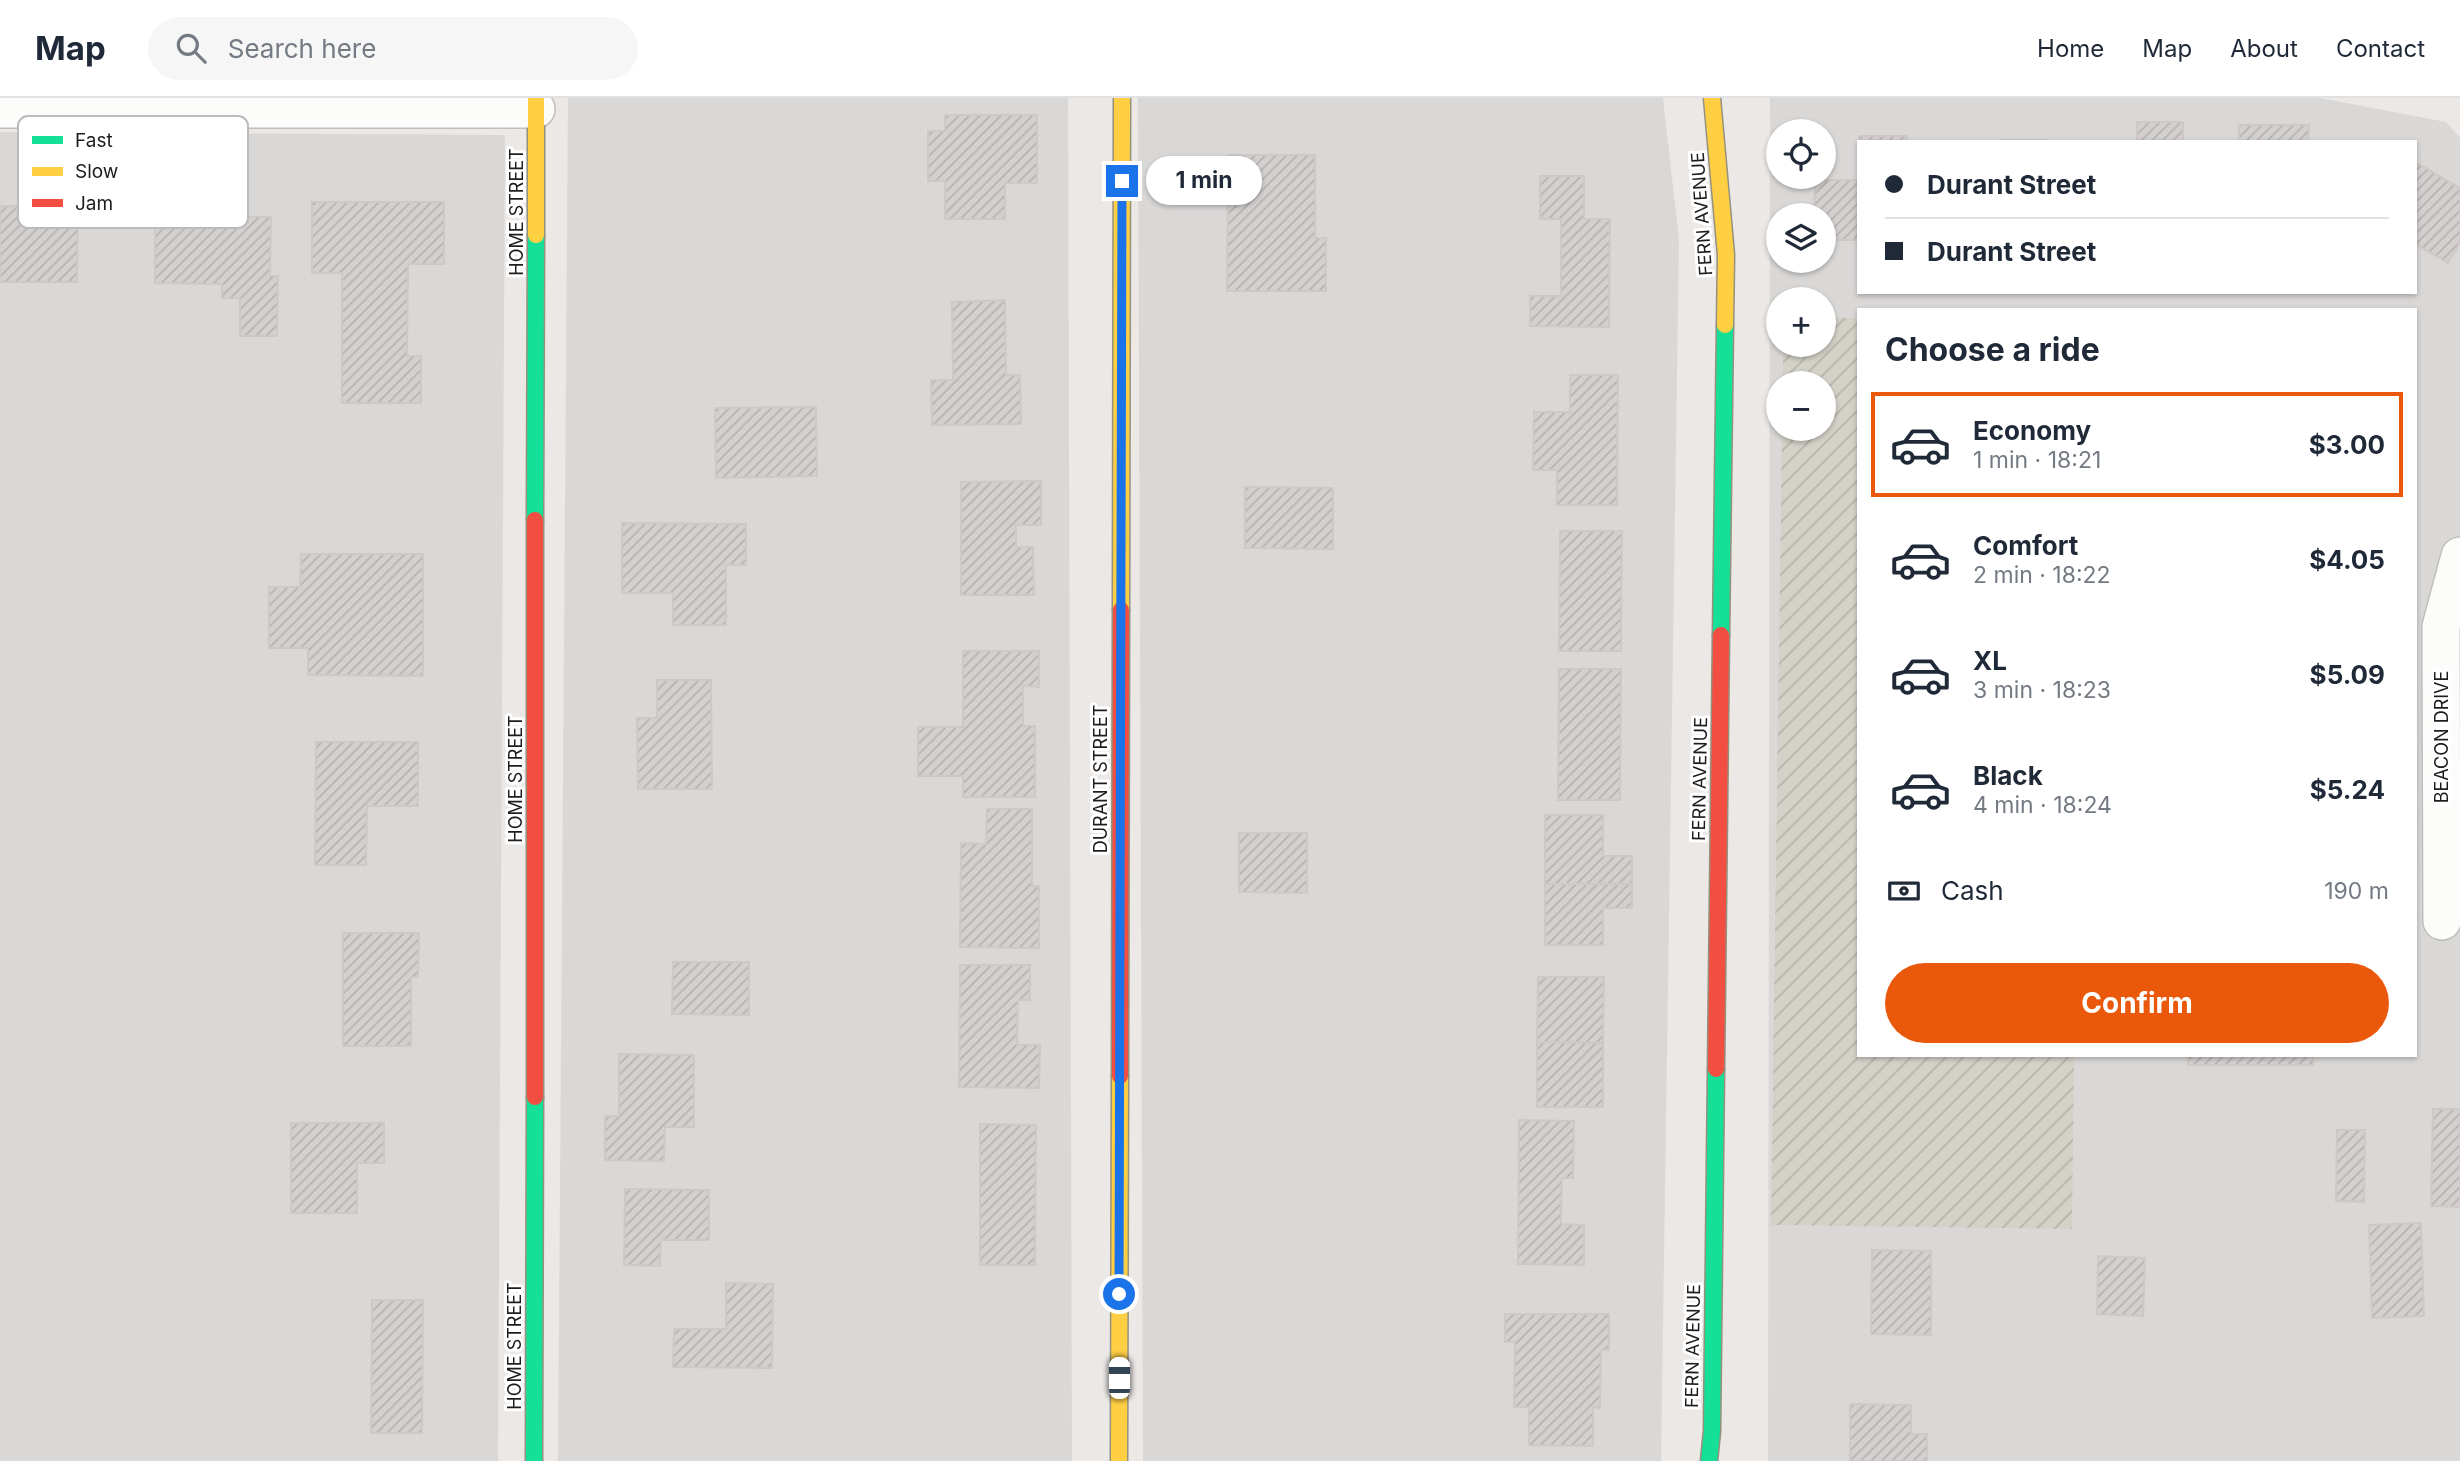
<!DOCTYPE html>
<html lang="en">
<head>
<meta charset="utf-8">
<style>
	body { margin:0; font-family:Inter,sans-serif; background:#f6f6f7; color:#1f2937; height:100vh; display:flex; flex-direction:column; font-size:26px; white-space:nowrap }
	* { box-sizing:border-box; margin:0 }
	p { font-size:23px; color:#747a83 }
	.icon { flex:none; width:38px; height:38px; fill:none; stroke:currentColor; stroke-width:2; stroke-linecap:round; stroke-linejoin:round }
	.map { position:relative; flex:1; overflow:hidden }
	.sheet { position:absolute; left:1857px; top:210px; width:560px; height:749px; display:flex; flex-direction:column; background:#fff; border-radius:0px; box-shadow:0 2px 5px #0004 }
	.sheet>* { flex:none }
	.top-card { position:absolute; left:1857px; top:42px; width:560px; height:154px; border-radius:0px; box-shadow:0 2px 5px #0004; display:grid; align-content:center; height:154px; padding:0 28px; background:#fff }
	.controls { position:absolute; left:1766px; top:21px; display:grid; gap:14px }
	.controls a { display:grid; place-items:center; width:70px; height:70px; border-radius:50%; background:#fff; box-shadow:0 2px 5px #0004; font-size:35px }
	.end { position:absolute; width:32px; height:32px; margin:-16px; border:9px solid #1a73e8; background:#fff; box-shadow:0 0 0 4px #fff }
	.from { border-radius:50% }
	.bubble { position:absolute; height:49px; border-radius:24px; background:#fff; box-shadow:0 2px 5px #0004; font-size:23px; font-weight:700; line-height:49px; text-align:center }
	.car { position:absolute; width:21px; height:42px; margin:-21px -10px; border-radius:9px; box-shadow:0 0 5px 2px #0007; background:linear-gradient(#fff 24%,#345 0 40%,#fff 0 76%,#345 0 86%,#fff 0) }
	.top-card b { display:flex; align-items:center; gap:24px; height:66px; font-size:26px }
	.top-card b+b { border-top:2px solid #e0e1e3 }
	.top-card i { width:18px; height:18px; background:#1f2937 }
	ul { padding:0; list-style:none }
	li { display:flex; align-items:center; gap:21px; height:105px; margin:0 14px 10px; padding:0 14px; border:4px solid transparent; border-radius:0px }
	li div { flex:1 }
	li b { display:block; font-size:26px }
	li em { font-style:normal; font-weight:700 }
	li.on { border-color:#ea580c }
	li>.icon { width:63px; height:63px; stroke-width:1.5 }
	h2 { padding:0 28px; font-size:32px; line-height:84px }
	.pay { display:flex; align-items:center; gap:18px; height:77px; padding:0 28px; font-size:26px }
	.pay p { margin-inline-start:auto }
	.button { display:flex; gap:14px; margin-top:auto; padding:14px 28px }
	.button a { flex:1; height:80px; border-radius:42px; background:#ea580c; color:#fff; font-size:28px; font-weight:700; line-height:80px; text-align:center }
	header { display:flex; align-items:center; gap:42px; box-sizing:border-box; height:98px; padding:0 35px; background:#fff; border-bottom:2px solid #e0e1e3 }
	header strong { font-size:33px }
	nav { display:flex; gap:38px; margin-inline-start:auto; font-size:24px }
	.search { width:490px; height:63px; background:#f6f6f7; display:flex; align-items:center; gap:18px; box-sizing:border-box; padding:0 24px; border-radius:38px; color:#747a83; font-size:26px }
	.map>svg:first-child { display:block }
	.residential { fill:#dad8d7; fill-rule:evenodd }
	.construction { fill:url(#construction-furrows) }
	.building { fill:url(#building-hatch); stroke:#cec9c7; stroke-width:2 }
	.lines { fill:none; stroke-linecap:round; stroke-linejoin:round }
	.street-casing { stroke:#c1bfbe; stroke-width:40 }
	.fast-casing { stroke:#95917f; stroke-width:19 }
	.slow-casing { stroke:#95917f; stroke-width:19 }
	.jam-casing { stroke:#95917f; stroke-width:19 }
	.street { stroke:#fcfcfb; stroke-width:37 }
	.fast { stroke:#16e098; stroke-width:16 }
	.slow { stroke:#ffcf43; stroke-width:16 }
	.jam { stroke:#f24e42; stroke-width:16 }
	.route { stroke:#1a73e8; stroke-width:9 }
	.labels { text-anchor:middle; stroke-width:6; stroke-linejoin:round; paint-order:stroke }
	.street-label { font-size:18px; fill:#1d1d1d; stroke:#fff }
	.key { fill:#fff; stroke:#bbb; stroke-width:2 }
	.key-label { font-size:19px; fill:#1d1d1d }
</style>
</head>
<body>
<header>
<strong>Map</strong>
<div class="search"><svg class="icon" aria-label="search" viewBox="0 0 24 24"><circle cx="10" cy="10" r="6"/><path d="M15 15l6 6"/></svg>Search here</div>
<nav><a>Home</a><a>Map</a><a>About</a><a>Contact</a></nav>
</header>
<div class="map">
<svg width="2460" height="1363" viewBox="0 0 2460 1363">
	<defs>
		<pattern id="construction-furrows" width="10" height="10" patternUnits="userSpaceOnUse" patternTransform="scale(1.75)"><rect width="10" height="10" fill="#d4d1c8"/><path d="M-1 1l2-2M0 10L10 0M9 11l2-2" fill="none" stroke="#b6b3ab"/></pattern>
		<pattern id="building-hatch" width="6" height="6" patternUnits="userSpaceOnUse" patternTransform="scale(1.75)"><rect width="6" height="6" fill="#d3d0cf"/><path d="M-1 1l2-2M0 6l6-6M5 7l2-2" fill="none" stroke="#b5b2b1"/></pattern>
	</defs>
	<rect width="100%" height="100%" fill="#ebe8e6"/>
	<g class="residential">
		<path d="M 568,0 L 1068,0 L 1072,1363 L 558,1363 Z"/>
		<path d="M 1138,0 L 1663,0 L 1679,142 L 1661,1363 L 1143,1363 Z"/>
		<path d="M 1770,0 L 2320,0 L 2446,24 L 2460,40 L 2460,1363 L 1768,1363 ZM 1778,33 L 1824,33 L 1824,79 L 1778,79 ZM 1858,44 L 2415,44 L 2415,194 L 1858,194 ZM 1778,117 L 1824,117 L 1824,163 L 1778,163 ZM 1778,201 L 1824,201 L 1824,247 L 1778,247 ZM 1858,212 L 2415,212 L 2415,957 L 1858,957 ZM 1778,285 L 1824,285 L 1824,331 L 1778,331 Z"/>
		<path d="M 0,34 L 505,37 L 498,1363 L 0,1363 Z"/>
	</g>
	<path class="construction" d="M 1824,220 L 1858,220 L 1858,957 L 2074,957 L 2072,1131 L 1771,1127 L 1782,331 L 1824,331 L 1824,285 L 1783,285 L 1783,247 L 1824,247 Z"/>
	<g class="building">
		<path d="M 945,17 L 1037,17 L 1037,85 L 1005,85 L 1005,121 L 945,121 L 945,83 L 928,83 L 928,33 L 945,33 Z"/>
		<rect x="2137" y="24" width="46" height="20"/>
		<path d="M 2239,27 L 2309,27 L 2308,44 L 2239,44 Z"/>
		<path d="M 1859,38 L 1907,38 L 1907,44 L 1858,44 L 1858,142 L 1824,142 L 1824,117 L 1814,117 L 1815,82 L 1858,82 Z"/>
		<rect x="2001" y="42" width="46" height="2"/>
		<path d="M 1228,57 L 1315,57 L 1315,140 L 1326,140 L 1326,193 L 1227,193 Z"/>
		<path d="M 2415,64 L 2460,90 L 2460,144 L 2448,165 L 2415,146 Z"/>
		<path d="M 1540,78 L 1584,78 L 1584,121 L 1610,121 L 1609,229 L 1530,228 L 1530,198 L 1561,198 L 1561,121 L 1540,121 Z"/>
		<path d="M 312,104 L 444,104 L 444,166 L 408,166 L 407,258 L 421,258 L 421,305 L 342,305 L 342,175 L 312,175 Z"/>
		<path d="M 0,108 L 78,109 L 77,184 L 0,184 Z"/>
		<path d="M 155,118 L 271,119 L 270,178 L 278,178 L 277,238 L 240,238 L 240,200 L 222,200 L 222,186 L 155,185 Z"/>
		<path d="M 1005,202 L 1006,277 L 1020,277 L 1021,326 L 932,327 L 931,282 L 953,282 L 952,204 Z"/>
		<path d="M 1570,277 L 1618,277 L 1617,407 L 1557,407 L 1557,372 L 1533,372 L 1534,314 L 1570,314 Z"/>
		<path d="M 816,309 L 817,378 L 716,380 L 715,310 Z"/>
		<path d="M 1041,383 L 1041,427 L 1016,427 L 1016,449 L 1033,449 L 1034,497 L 961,497 L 961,384 Z"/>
		<path d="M 1245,389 L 1333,390 L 1333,451 L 1245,450 Z"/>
		<path d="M 622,425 L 746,426 L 746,467 L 726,467 L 726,527 L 673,527 L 673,495 L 622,495 Z"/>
		<path d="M 1560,433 L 1622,433 L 1621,553 L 1559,553 Z"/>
		<path d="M 301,456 L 423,456 L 423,578 L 308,577 L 308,550 L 269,550 L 269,489 L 300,489 Z"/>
		<path d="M 963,553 L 1039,553 L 1039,589 L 1023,588 L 1023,628 L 1035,628 L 1035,699 L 963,699 L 963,678 L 918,678 L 918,629 L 963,629 Z"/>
		<path d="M 1559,571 L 1621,571 L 1620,702 L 1558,702 Z"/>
		<path d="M 657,582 L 711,582 L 712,691 L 638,691 L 637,620 L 657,620 Z"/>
		<path d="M 316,644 L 418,644 L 418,708 L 367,708 L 366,767 L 315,767 Z"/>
		<path d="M 987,711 L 1032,711 L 1032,788 L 1039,788 L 1039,850 L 960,849 L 961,745 L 986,746 Z"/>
		<path d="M 1545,717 L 1603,717 L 1603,758 L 1632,758 L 1632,786 L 1545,786 Z"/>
		<path d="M 1239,735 L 1307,735 L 1307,795 L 1239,794 Z"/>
		<path d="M 1545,786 L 1632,786 L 1632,810 L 1603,810 L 1603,847 L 1545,847 Z"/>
		<path d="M 343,835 L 419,835 L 418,879 L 411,879 L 411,948 L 343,948 Z"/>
		<path d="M 673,864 L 749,864 L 749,917 L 672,916 Z"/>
		<path d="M 960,867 L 1030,867 L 1030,902 L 1018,902 L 1017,947 L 1040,947 L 1039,990 L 959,989 Z"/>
		<path d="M 1538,879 L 1604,879 L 1603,945 L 1537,944 Z"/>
		<path d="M 1537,944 L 1603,945 L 1603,1009 L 1537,1009 Z"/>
		<path d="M 619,956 L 694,957 L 694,1029 L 665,1029 L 664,1063 L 605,1062 L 605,1018 L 619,1018 Z"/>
		<rect x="2188" y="957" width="125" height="10"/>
		<path d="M 2433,1011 L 2460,1011 L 2460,1109 L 2431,1108 Z"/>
		<path d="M 1519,1022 L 1574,1023 L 1573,1080 L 1562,1080 L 1561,1126 L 1584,1127 L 1584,1167 L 1518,1166 Z"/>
		<path d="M 291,1025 L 384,1025 L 384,1065 L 357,1065 L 357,1115 L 291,1115 Z"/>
		<path d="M 980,1026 L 1036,1027 L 1035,1167 L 980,1167 Z"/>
		<path d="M 2337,1032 L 2365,1032 L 2364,1104 L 2336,1103 Z"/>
		<path d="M 625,1091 L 709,1092 L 709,1142 L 661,1142 L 660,1168 L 624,1167 Z"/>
		<path d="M 2421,1125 L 2424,1218 L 2372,1220 L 2369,1127 Z"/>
		<path d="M 1872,1152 L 1931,1153 L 1931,1237 L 1871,1236 Z"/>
		<path d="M 2098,1158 L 2145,1160 L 2143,1218 L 2097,1216 Z"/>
		<path d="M 726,1185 L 773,1186 L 772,1270 L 673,1269 L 674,1231 L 726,1231 Z"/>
		<path d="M 372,1202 L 423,1202 L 422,1335 L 371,1335 Z"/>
		<path d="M 1505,1216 L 1609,1216 L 1609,1252 L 1601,1252 L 1600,1310 L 1593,1309 L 1593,1348 L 1529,1347 L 1529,1309 L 1514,1309 L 1515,1244 L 1505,1244 Z"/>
		<path d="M 1850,1306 L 1911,1307 L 1911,1336 L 1927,1336 L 1927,1363 L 1850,1363 Z"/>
	</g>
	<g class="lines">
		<g class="street-casing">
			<g id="street">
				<path d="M 0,11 L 536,11"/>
				<path d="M 2442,823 L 2441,529 L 2460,458"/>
			</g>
		</g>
		<g class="fast-casing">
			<g id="fast">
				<path d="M 535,422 L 536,137"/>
				<path d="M 1721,537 L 1725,227"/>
				<path d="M 534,1363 L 535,999"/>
				<path d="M 1709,1363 L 1712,1333 L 1716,971"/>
			</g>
		</g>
		<g class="slow-casing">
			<g id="slow">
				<path d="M 1712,0 L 1726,157 L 1725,227"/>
				<path d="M 536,137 L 536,0"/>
				<path d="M 1121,512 L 1122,0"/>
				<path d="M 1119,1363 L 1120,978"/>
			</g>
		</g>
		<g class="jam-casing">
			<g id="jam">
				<path d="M 1716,971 L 1721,537"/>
				<path d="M 1120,978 L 1121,512"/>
				<path d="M 535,999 L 535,422"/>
			</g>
		</g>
		<use href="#street" class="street"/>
		<use href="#fast" class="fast"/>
		<use href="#slow" class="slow"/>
		<use href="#jam" class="jam"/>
	</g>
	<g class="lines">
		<path class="route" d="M 1119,1196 L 1122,83"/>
	</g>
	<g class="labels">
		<g class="street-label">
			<text transform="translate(517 114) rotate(-90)" y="6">HOME STREET</text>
			<text transform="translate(1702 116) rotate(-94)" y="6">FERN AVENUE</text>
			<text transform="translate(2442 639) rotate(-90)" y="6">BEACON DRIVE</text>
			<text transform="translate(516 681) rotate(-90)" y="6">HOME STREET</text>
			<text transform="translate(1101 681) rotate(-90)" y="6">DURANT STREET</text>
			<text transform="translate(1700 681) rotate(-89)" y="6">FERN AVENUE</text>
			<text transform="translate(515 1248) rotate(-90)" y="6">HOME STREET</text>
			<text transform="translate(1693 1248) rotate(-89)" y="6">FERN AVENUE</text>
		</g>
	</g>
	<rect x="18" y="18" width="230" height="112" rx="10" class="key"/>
	<rect x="32" y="38" width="31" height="8" fill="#16e098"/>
	<rect x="32" y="69" width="31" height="9" fill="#ffcf43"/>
	<rect x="32" y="101" width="31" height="8" fill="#f24e42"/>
	<g class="key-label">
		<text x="75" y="49">Fast</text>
		<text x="75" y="80">Slow</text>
		<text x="75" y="112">Jam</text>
	</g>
</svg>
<div class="controls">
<a><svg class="icon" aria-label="locate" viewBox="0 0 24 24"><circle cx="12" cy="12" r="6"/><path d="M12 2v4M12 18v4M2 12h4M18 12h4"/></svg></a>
<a><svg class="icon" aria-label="layers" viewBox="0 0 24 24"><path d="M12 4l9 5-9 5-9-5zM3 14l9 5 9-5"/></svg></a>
<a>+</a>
<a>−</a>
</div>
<i class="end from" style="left:1119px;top:1196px"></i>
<i class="end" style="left:1122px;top:83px"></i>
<div class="bubble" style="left:1146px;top:58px;width:116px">1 min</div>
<i class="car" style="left:1119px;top:1280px;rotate:0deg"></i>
<div class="top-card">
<b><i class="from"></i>Durant Street</b>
<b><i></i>Durant Street</b>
</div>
<section class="sheet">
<h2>Choose a ride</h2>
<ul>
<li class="on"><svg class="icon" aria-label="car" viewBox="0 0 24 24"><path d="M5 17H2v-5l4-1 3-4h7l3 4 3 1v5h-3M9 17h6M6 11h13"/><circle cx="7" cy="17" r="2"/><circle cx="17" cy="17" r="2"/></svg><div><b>Economy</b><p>1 min · 18:21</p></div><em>$3.00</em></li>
<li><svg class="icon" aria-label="car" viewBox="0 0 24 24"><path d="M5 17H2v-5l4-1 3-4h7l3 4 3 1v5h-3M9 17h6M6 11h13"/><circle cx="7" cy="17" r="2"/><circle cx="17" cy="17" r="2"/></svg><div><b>Comfort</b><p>2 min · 18:22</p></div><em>$4.05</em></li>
<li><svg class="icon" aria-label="car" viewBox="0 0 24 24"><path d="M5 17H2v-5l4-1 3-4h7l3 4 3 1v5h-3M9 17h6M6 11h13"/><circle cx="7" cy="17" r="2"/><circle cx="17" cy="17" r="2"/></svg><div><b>XL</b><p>3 min · 18:23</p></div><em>$5.09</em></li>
<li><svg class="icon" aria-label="car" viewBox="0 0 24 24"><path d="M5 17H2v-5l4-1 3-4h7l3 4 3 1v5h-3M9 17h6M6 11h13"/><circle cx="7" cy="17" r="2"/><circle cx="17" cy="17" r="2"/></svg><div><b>Black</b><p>4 min · 18:24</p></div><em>$5.24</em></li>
</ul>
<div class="pay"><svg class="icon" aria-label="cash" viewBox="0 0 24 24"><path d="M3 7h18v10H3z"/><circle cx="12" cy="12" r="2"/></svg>Cash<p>190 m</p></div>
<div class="button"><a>Confirm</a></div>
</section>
</div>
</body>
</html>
